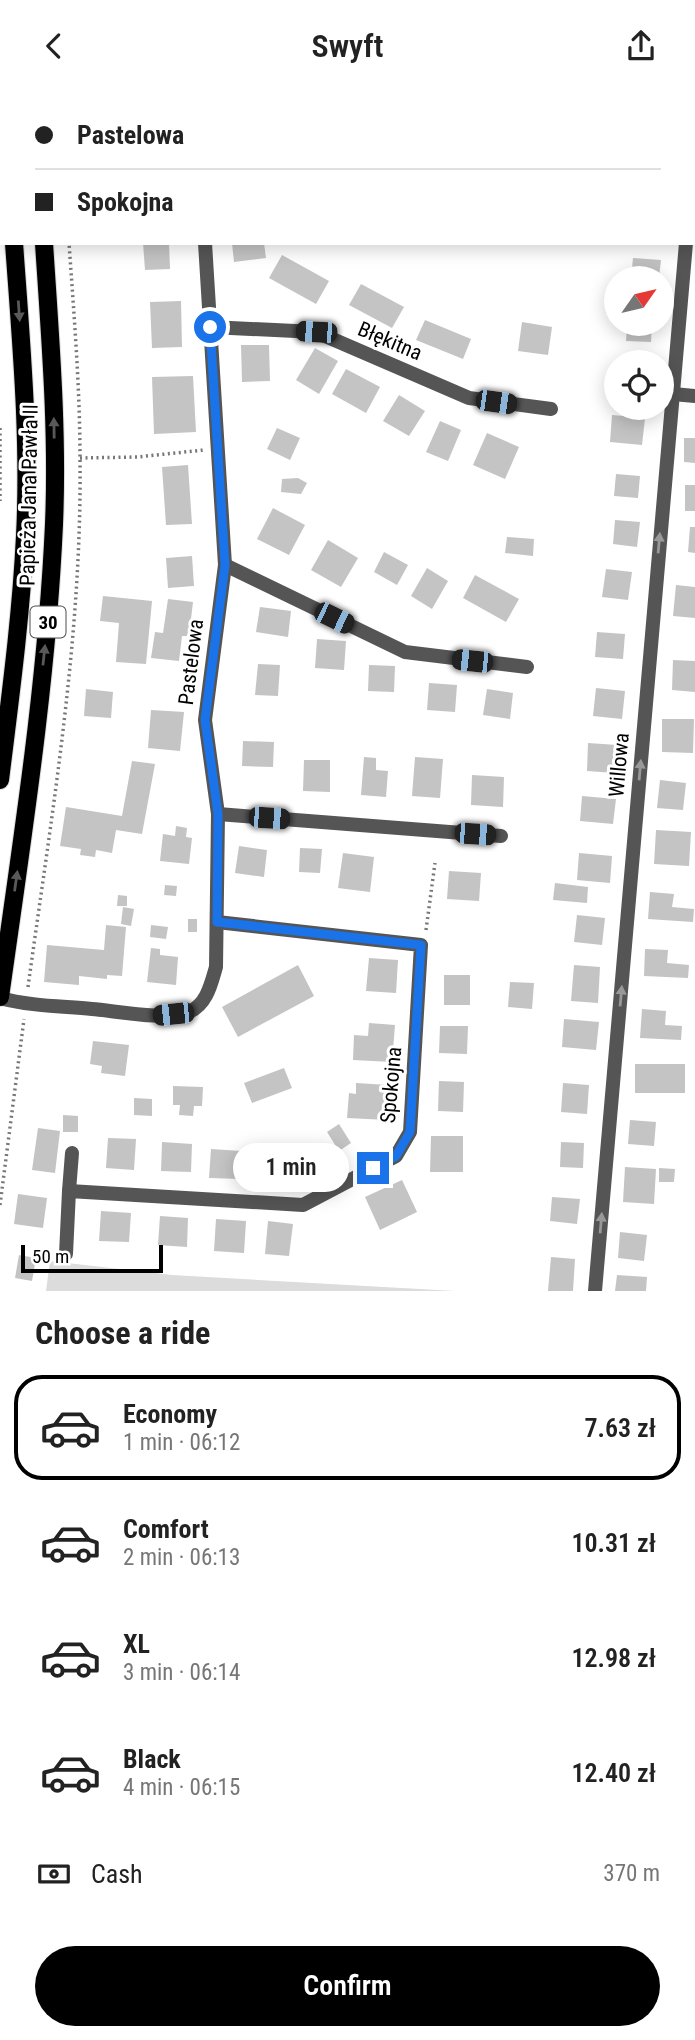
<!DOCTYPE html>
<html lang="en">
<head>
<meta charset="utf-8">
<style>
	body { margin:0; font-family:"Roboto Condensed",sans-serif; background:#f2f2f2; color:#222; height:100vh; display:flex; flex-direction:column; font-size:26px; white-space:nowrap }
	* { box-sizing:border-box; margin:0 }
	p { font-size:23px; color:#767676 }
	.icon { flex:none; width:38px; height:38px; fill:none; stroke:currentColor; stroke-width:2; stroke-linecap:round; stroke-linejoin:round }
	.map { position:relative; height:1200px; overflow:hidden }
	.drawer { display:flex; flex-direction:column; background:#fff; flex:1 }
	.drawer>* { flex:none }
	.guide { position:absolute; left:0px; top:0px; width:696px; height:154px; box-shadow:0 4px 18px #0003; display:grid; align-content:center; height:154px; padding:0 35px; background:#fff }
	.needle { width:46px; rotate:56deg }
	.controls { position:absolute; left:604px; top:175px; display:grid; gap:14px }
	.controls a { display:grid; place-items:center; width:70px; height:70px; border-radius:50%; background:#fff; box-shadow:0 4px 18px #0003; font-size:35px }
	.scale { position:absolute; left:21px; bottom:18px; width:142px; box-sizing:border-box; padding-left:7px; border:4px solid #000; border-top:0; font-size:19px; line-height:24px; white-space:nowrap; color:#000; -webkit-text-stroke:5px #fff; paint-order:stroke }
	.end { position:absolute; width:32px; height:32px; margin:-16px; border:9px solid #1a73e8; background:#fff; box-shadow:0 0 0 4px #fff }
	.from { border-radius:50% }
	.bubble { position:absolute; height:49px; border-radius:24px; background:#fff; box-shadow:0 4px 18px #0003; font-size:23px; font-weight:600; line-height:49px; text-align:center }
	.car { position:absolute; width:21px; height:42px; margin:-21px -10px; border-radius:9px; box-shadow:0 0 5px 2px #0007; background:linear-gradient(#222 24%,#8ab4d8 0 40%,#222 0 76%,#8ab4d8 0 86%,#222 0) }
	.guide b { display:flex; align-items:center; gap:24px; height:66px; font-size:26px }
	.guide b+b { border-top:2px solid #e0e0e0 }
	.guide i { width:18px; height:18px; background:#222 }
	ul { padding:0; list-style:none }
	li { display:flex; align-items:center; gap:21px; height:105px; margin:0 14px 10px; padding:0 21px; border:4px solid transparent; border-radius:28px }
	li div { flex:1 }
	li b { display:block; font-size:26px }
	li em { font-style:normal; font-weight:600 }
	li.current { border-color:#000 }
	li>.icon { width:63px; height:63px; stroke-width:1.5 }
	h2 { padding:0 35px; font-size:32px; line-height:84px }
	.pay { display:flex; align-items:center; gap:18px; height:77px; padding:0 35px; font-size:26px }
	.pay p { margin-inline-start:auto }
	.primary-button { display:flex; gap:14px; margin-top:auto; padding:14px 35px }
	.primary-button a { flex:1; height:80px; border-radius:42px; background:#000; color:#fff; font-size:28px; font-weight:600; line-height:80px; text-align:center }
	header { display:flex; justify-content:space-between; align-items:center; height:91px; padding:0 35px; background:#fff; font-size:32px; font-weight:600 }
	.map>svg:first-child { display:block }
	.green { fill:#dcdcdc }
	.building { fill:#c4c4c4 }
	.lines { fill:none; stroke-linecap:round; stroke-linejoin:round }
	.primary-casing { stroke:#dbdbdb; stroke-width:20 }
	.path { stroke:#777; stroke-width:3.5; stroke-dasharray:2 3.5; stroke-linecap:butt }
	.street { stroke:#555; stroke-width:14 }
	.primary { stroke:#000; stroke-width:18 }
	.oneway { fill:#595959 }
	.oneway2 { fill:#999 }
	.route { stroke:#1a73e8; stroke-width:9 }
	.labels { text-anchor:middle; stroke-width:6; stroke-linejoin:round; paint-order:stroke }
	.shield { fill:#fff; stroke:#4c4c4c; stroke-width:2 }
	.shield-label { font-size:19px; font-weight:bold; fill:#000 }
	.street-label { font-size:21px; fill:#000; stroke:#fff }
</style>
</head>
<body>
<header><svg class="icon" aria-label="back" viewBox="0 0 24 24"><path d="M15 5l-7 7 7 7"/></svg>Swyft<svg class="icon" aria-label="share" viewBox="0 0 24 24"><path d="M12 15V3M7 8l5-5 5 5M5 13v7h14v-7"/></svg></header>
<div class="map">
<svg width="695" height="1200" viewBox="0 0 695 1200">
	<rect width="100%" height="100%" fill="#fff"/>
	<path class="green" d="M 50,1170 L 172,1184 L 455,1200 L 46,1200 Z"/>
	<g class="building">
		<path d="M 143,152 L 169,152 L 170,178 L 145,179 Z"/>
		<path d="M 232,152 L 264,152 L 266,167 L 234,171 Z"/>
		<path d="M 282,164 L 329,190 L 316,213 L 269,187 Z"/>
		<path d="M 633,167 L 661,169 L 659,187 L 631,187 Z"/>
		<path d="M 361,193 L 404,216 L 392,237 L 349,214 Z"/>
		<path d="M 181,210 L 182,256 L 152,257 L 150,211 Z"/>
		<path d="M 425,229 L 471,248 L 463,268 L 416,249 Z"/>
		<path d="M 522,231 L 552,236 L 548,264 L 518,260 Z"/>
		<path d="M 627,233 L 652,233 L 651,251 L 626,250 Z"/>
		<path d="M 241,254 L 269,254 L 270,290 L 242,291 Z"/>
		<path d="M 315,257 L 338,270 L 319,303 L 296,289 Z"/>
		<path d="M 346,278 L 380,296 L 366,322 L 332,303 Z"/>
		<path d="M 193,285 L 196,341 L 154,343 L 152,286 Z"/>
		<path d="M 399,304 L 425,320 L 409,345 L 383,330 Z"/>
		<path d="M 612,324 L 645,327 L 642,354 L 610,351 Z"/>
		<path d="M 440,330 L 461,339 L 448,370 L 426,361 Z"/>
		<path d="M 277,337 L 300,347 L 290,369 L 267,358 Z"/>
		<path d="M 487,342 L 519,356 L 505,388 L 473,374 Z"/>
		<path d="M 684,347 L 695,347 L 695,372 L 684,371 Z"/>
		<path d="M 188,374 L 192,433 L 166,434 L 162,376 Z"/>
		<path d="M 616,383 L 640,385 L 638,407 L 614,405 Z"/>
		<path d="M 298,387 L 307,392 L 301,403 L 281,401 L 282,388 Z"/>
		<rect x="685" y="394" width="10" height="26"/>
		<path d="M 273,417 L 305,434 L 289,464 L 257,448 Z"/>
		<path d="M 615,429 L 640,431 L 637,456 L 613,453 Z"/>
		<path d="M 690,436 L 695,436 L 695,462 L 688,461 Z"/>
		<path d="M 507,446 L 534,448 L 533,465 L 505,462 Z"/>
		<path d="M 328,449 L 358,467 L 341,496 L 311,479 Z"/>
		<path d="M 384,461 L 408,474 L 397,494 L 374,481 Z"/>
		<path d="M 192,465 L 194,495 L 168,497 L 166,467 Z"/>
		<path d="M 427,477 L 448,490 L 432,518 L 411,505 Z"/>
		<path d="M 606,478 L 632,481 L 628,509 L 602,506 Z"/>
		<path d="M 475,484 L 519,508 L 506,531 L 463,507 Z"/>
		<path d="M 676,494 L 695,496 L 695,527 L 673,525 Z"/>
		<path d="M 103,505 L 152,510 L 146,573 L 116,571 L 119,532 L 100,530 Z"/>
		<path d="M 168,508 L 193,511 L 189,545 L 182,545 L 179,570 L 151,567 L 155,541 L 163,542 Z"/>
		<path d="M 260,516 L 291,520 L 288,546 L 256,541 Z"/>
		<path d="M 597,541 L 625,543 L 623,568 L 595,566 Z"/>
		<path d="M 317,548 L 346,550 L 344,579 L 315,577 Z"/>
		<path d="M 673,569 L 695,570 L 695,601 L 672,599 Z"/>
		<path d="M 258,573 L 280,574 L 278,605 L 255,604 Z"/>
		<path d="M 369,574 L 395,575 L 394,601 L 368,600 Z"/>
		<path d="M 429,592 L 457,594 L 455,621 L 427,619 Z"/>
		<path d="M 596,597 L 625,600 L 622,628 L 593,625 Z"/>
		<path d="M 86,598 L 113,601 L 111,627 L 84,625 Z"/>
		<path d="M 487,598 L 513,602 L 510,628 L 483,624 Z"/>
		<path d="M 151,619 L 184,621 L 180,660 L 148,657 Z"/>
		<path d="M 662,628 L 694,628 L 693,662 L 662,661 Z"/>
		<path d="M 243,650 L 274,651 L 273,676 L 242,675 Z"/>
		<path d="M 588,652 L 617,654 L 615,682 L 587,680 Z"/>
		<path d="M 364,666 L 376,667 L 376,679 L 388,680 L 386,706 L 361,704 Z"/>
		<path d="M 415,666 L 443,668 L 440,707 L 412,705 Z"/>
		<path d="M 304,669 L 330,669 L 330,701 L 303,700 Z"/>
		<path d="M 132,670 L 155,673 L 142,743 L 116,739 L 112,762 L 96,759 L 95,766 L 80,764 L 81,758 L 60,755 L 66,716 L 122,725 Z"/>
		<path d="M 472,684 L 504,686 L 503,716 L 471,714 Z"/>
		<path d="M 660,689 L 686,692 L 683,719 L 657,717 Z"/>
		<path d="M 582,705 L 616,708 L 613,733 L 580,730 Z"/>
		<path d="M 176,735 L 187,737 L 186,746 L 192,747 L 189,773 L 160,770 L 163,743 L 175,745 Z"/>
		<path d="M 656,739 L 691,741 L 689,775 L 654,773 Z"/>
		<path d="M 239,755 L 267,759 L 264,786 L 235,782 Z"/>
		<path d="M 300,757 L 322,758 L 320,782 L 299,781 Z"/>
		<path d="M 343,762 L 374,766 L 370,801 L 338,797 Z"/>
		<path d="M 579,762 L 612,765 L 610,792 L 577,789 Z"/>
		<path d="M 449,780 L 481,782 L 479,810 L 447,808 Z"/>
		<path d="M 555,792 L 588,796 L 587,812 L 553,809 Z"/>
		<path d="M 165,794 L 177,795 L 176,805 L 164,804 Z"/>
		<path d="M 650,801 L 674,803 L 672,816 L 694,818 L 693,831 L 648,828 Z"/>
		<path d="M 118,804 L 127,805 L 127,815 L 117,815 Z"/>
		<path d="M 123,816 L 134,818 L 131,835 L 121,833 Z"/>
		<path d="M 577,824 L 605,827 L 602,854 L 574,851 Z"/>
		<rect x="188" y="828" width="9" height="13"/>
		<path d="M 106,834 L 126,836 L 122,885 L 107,884 L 107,888 L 79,885 L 79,894 L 44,891 L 47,854 L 104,859 Z"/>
		<path d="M 151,834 L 168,836 L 166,848 L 150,846 Z"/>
		<path d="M 151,857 L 160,858 L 160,864 L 178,866 L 176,894 L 147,891 Z"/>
		<path d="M 645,858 L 668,859 L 667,872 L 689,874 L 688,887 L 644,885 Z"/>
		<path d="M 369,867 L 398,869 L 396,902 L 366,900 Z"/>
		<path d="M 298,874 L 314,905 L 238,946 L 222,916 Z"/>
		<path d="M 574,874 L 600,876 L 598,912 L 571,910 Z"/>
		<rect x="444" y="884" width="26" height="30"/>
		<path d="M 510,891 L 534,892 L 532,918 L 508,916 Z"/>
		<path d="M 642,918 L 666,920 L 665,934 L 682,935 L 681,949 L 640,947 Z"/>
		<path d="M 564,928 L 599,931 L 596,959 L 562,956 Z"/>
		<path d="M 369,932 L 395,934 L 392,971 L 353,969 L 354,944 L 368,945 Z"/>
		<path d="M 440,935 L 468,935 L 467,963 L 439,962 Z"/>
		<path d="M 93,950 L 129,954 L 125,985 L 101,982 L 102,975 L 90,973 Z"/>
		<rect x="635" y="973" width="50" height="29"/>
		<path d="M 284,977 L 292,997 L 252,1012 L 244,992 Z"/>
		<path d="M 439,990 L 464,991 L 463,1021 L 438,1020 Z"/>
		<path d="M 356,992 L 388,994 L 387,1029 L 347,1027 L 349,1002 L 356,1003 Z"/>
		<path d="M 563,992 L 589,994 L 587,1023 L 561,1021 Z"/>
		<path d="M 173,995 L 203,996 L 202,1015 L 194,1015 L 193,1025 L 179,1024 L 180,1014 L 173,1014 Z"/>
		<path d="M 134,1007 L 152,1008 L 152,1025 L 134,1024 Z"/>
		<path d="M 63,1024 L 78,1025 L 78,1041 L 63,1041 Z"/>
		<path d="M 630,1029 L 656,1031 L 654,1055 L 628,1053 Z"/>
		<path d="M 339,1033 L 351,1052 L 339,1060 L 327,1041 Z"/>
		<path d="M 38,1037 L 60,1040 L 55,1082 L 32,1079 Z"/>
		<path d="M 431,1045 L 463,1045 L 463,1081 L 430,1081 Z"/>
		<path d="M 108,1047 L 136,1048 L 134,1079 L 106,1077 Z"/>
		<path d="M 162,1051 L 192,1053 L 191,1081 L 161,1080 Z"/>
		<path d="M 561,1051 L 584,1052 L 583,1077 L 560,1076 Z"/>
		<path d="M 211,1058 L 241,1060 L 240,1088 L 209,1087 Z"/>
		<path d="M 268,1061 L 301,1063 L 299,1095 L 266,1092 Z"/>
		<path d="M 625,1076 L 656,1078 L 654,1113 L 623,1111 Z"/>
		<path d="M 659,1077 L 675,1078 L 674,1091 L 659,1091 Z"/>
		<path d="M 402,1089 L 417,1121 L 380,1139 L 365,1106 Z"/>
		<path d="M 18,1103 L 47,1107 L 43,1137 L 14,1133 Z"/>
		<path d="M 552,1106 L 580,1108 L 577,1133 L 550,1130 Z"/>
		<path d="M 101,1120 L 131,1122 L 129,1151 L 99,1150 Z"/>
		<path d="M 160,1125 L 188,1127 L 187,1156 L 158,1154 Z"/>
		<path d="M 216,1128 L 246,1130 L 244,1162 L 214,1160 Z"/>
		<path d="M 268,1130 L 293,1133 L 289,1165 L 265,1163 Z"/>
		<path d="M 620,1141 L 647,1144 L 644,1170 L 618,1167 Z"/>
		<path d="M 19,1164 L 36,1167 L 32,1190 L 15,1187 Z"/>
		<path d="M 551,1166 L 575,1168 L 573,1200 L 548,1200 Z"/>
		<path d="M 617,1184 L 647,1186 L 646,1200 L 615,1200 Z"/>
	</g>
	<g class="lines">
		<g class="primary-casing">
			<g id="primary">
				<path d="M 4,0 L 5,2"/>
				<path d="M 34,0 L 34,2"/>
				<path d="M 0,689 C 10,608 21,527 25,445 C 30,347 21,250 14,152"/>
				<path d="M 0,906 C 22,749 47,591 54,433 C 58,339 50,245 44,152"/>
			</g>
		</g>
		<g class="path">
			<path d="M 59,0 L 60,2"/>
			<path d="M 0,337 L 0,410"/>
			<path d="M 80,367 L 137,366 L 204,359"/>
			<path d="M 426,839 L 435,772"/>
			<path d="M 28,896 C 52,721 82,546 80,369 C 80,297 74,224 69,152"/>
			<path d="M 0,1114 L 24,928"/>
		</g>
		<g class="street">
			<path d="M 421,0 L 426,2"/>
			<path d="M 195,2 L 196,0"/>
			<path d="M 695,58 L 695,56"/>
			<path d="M 210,236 L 316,241 L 469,307 L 551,318"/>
			<path d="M 673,303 L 695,305"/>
			<path d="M 225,474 L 405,561 L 527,576"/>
			<path d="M 218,723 L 501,745"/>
			<path d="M 0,907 C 30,915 60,915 92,918 C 117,920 166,930 189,921 C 207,913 211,893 216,876 L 218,723 L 205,629 L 225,474 L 205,152"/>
			<path d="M 69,1100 L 72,1062"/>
			<path d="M 66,1163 L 69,1100 L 303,1114 L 396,1065 L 410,1041 L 421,854 L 217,831"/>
			<path d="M 595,1200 L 686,152"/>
		</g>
		<use href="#primary" class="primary"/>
	</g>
	<defs><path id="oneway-solid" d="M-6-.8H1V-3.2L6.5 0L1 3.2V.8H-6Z" transform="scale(1.75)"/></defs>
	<g class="oneway">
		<use href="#oneway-solid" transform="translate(19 220) rotate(86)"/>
		<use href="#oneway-solid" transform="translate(54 337) rotate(-91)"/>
		<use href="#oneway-solid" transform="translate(44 564) rotate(-84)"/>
		<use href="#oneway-solid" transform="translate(16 790) rotate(-82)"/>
	</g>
	<g class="oneway2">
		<use href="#oneway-solid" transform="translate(659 452) rotate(-85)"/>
		<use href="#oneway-solid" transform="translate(640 679) rotate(-85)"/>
		<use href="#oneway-solid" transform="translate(621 905) rotate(-85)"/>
		<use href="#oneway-solid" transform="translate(601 1132) rotate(-85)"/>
	</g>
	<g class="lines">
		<path class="route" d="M 210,236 L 225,474 L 205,629 L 218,723 L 217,831 L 421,854 L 410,1041 L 396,1065 L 373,1077"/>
	</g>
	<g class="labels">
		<rect class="shield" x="30.5" y="515.5" width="35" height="31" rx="5"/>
		<g class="shield-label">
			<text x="48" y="538">30</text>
		</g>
		<g class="street-label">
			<text transform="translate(390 250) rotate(23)" y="7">Błękitna</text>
			<text transform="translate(29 404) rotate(-89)" y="7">Papieża Jana Pawła II</text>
			<text transform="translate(191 571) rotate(-83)" y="7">Pastelowa</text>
			<text transform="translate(619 674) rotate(-85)" y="7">Willowa</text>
			<text transform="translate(391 994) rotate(-85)" y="7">Spokojna</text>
		</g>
	</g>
</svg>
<div class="controls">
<a><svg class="needle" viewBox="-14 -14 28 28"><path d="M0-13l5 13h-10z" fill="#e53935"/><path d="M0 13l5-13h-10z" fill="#767676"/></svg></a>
<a><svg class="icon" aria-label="locate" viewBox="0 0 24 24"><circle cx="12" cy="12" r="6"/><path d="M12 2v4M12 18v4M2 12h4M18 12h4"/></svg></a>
</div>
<div class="scale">50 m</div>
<i class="end from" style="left:210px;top:236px"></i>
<i class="end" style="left:373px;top:1077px"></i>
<div class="bubble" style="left:233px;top:1052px;width:116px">1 min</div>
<i class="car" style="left:316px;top:241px;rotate:273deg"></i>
<i class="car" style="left:496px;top:311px;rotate:98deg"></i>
<i class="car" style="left:334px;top:527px;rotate:116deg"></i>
<i class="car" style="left:472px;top:570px;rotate:276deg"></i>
<i class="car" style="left:269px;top:727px;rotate:94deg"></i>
<i class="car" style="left:475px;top:743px;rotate:94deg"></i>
<i class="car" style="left:173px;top:923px;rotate:264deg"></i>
<div class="guide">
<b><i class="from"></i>Pastelowa</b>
<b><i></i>Spokojna</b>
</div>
</div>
<section class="drawer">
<h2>Choose a ride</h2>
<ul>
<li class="current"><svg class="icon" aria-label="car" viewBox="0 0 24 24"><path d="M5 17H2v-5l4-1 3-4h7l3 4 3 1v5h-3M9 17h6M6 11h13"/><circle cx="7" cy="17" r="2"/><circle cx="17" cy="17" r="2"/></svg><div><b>Economy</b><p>1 min · 06:12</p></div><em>7.63 zł</em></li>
<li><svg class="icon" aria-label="car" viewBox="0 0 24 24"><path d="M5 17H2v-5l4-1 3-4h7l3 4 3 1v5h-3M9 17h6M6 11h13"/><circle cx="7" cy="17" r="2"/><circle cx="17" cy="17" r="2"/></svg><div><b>Comfort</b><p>2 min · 06:13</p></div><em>10.31 zł</em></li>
<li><svg class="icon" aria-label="car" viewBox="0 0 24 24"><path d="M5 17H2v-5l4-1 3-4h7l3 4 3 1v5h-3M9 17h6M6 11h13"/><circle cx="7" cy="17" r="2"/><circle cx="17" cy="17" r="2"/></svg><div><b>XL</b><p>3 min · 06:14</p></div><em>12.98 zł</em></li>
<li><svg class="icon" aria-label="car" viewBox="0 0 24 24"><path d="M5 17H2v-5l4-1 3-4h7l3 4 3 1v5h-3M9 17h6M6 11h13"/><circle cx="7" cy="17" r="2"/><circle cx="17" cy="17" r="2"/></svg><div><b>Black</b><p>4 min · 06:15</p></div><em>12.40 zł</em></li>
</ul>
<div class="pay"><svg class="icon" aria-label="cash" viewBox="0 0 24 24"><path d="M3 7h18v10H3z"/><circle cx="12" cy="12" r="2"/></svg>Cash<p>370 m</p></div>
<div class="primary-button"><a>Confirm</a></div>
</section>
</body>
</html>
